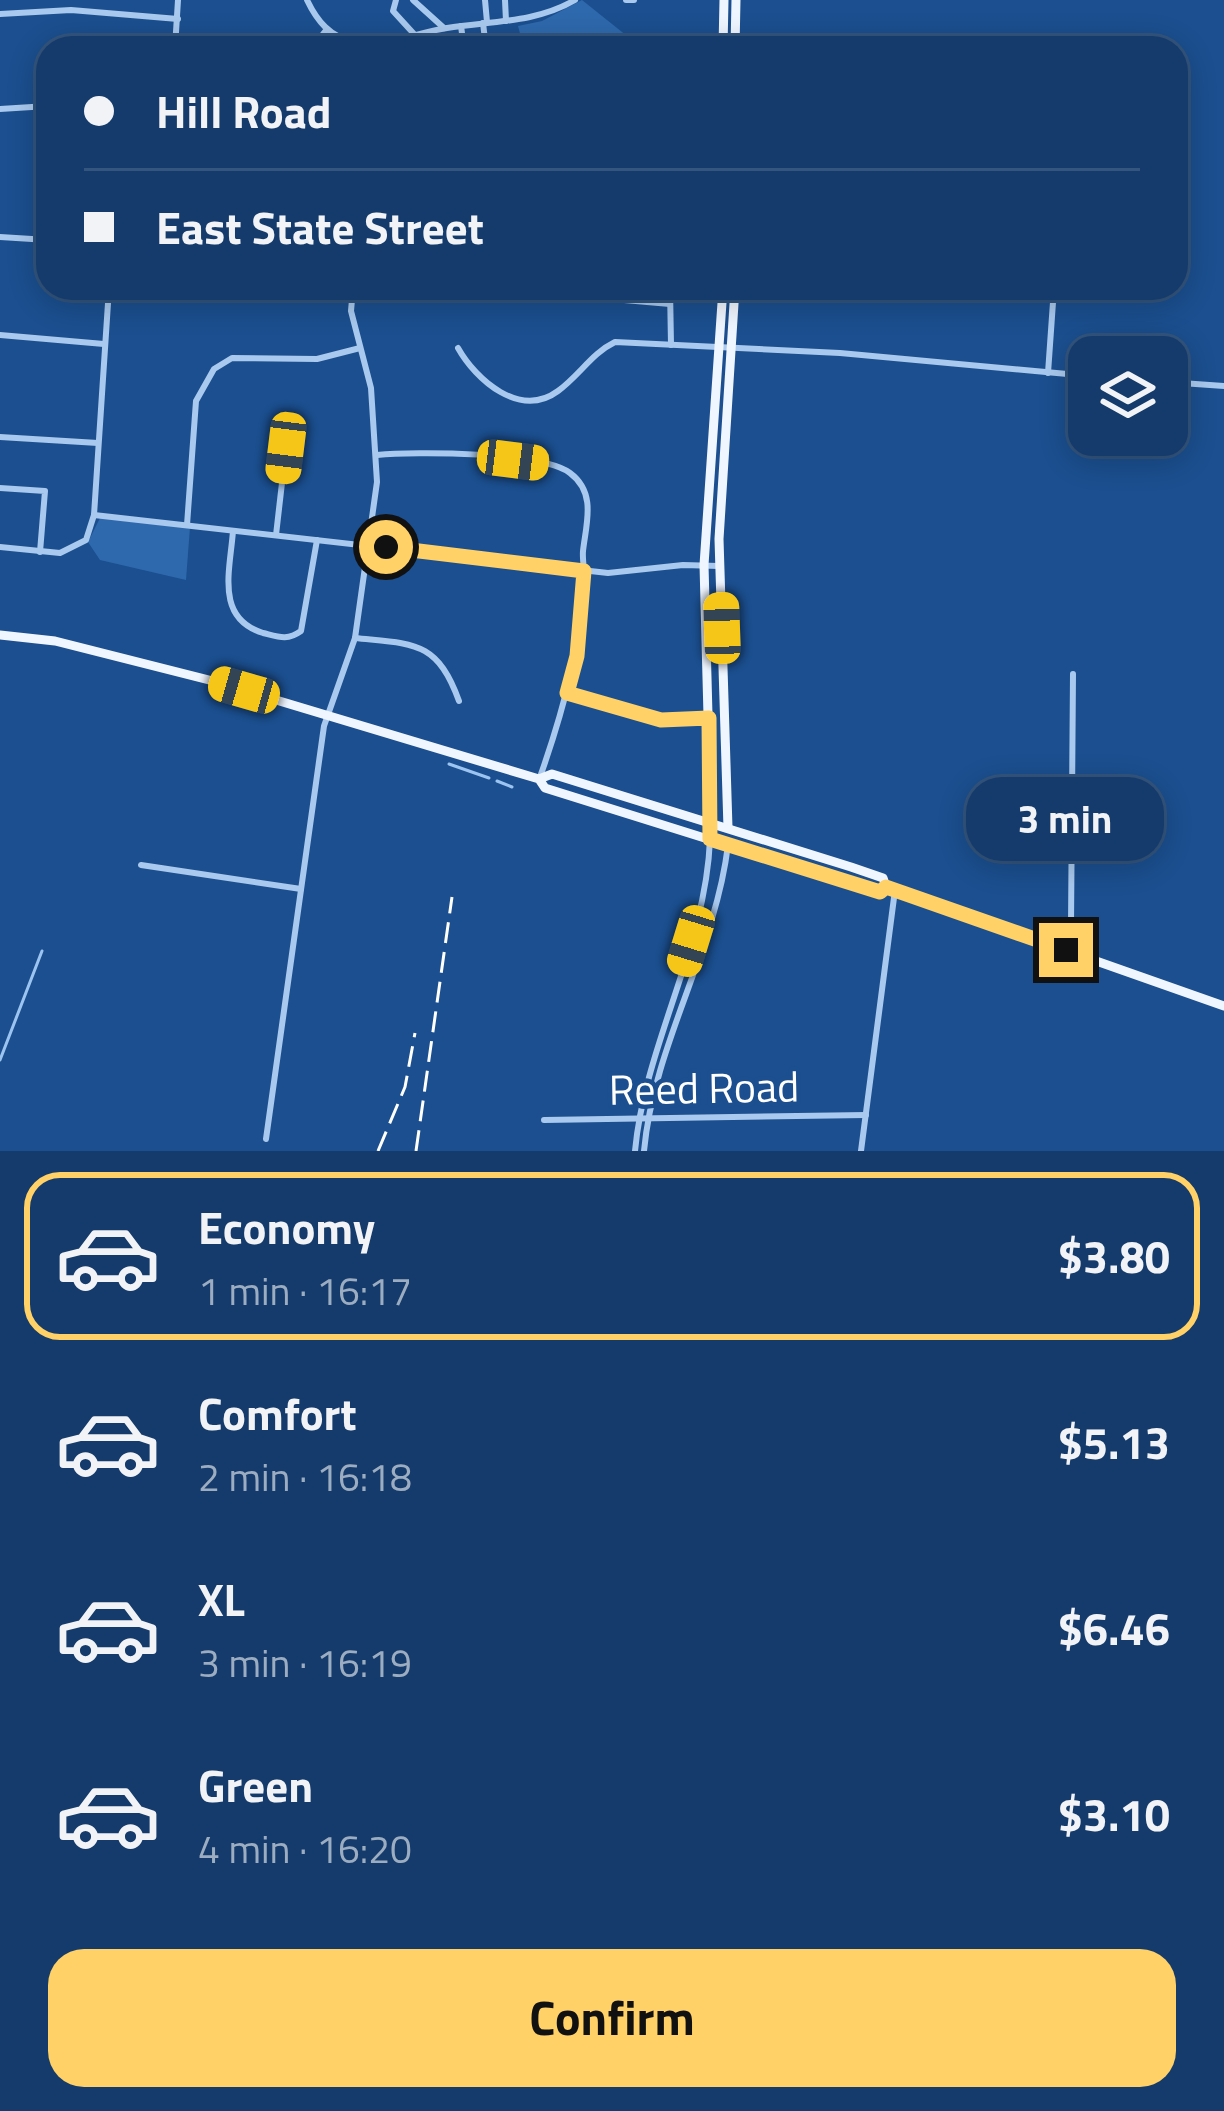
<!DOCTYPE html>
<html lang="en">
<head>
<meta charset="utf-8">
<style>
	body { margin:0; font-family:"Titillium Web",sans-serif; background:#214673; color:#f1f3f6; height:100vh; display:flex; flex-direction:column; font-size:45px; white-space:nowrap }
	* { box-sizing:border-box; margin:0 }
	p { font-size:39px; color:#9dadc1 }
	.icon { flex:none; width:66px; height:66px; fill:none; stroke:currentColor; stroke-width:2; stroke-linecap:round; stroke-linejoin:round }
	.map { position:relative; height:1151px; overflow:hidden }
	.panel { display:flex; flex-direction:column; background:#143b6b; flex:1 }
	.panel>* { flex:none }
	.guide { position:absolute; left:36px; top:36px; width:1152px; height:264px; border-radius:36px; box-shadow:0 6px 30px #0003,0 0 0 3px #33557e; display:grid; align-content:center; height:264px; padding:0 48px; background:#143b6b }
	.fabs { position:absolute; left:1068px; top:336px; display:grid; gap:24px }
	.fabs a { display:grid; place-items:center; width:120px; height:120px; border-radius:24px; background:#143b6b; box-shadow:0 6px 30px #0003,0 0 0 3px #33557e; font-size:60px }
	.end { position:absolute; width:54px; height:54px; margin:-27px; border:15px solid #ffd166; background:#111; box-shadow:0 0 0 6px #111 }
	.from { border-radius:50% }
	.bubble { position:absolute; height:84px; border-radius:36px; background:#143b6b; box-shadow:0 6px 30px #0003,0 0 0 3px #33557e; font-size:39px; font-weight:700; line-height:84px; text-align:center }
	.car { position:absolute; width:36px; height:72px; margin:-36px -18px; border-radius:15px; box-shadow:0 0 9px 3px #0007; background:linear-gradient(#f5c518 24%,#345 0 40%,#f5c518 0 76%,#345 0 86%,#f5c518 0) }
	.guide b { display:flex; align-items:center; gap:42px; height:114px; font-size:45px }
	.guide b+b { border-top:3px solid #33557e }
	.guide i { width:30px; height:30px; background:#f1f3f6 }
	ul { padding:21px 0 0; list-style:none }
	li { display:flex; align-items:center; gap:36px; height:168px; margin:0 24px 18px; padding:0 24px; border:6px solid transparent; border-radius:36px }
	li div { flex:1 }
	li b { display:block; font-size:45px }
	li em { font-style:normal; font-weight:700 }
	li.active { border-color:#ffd166 }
	li>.icon { width:108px; height:108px; stroke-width:1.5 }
	.primary-button { display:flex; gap:24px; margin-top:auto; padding:24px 48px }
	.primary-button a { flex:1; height:138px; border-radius:36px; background:#ffd166; color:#111; font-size:48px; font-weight:700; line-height:138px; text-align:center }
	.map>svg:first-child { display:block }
	.green { fill:#2e69ad }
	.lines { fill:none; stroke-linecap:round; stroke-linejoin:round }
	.stream { stroke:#9cc4f0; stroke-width:3 }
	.minor { stroke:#a9c9ee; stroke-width:6 }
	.major { stroke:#f0f6ff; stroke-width:9 }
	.rail { stroke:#fff; stroke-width:3; stroke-dasharray:21 9; stroke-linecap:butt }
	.route { stroke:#ffd166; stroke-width:15 }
	.labels { text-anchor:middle; stroke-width:9; stroke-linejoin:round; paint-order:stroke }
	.street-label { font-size:42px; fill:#fff; stroke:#1b4f8f }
</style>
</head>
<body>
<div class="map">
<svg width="1224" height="1151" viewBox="0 0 1224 1151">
	<rect width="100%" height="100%" fill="#1b4f8f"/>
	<g class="green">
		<path d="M 582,0 L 642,48 L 524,48 L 518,26 L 542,21 Z"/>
		<path d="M 100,518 L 190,527 L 186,580 L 100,560 L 88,542 Z"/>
	</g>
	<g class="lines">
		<g class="stream">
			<path d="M 449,764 L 489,778"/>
			<path d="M 497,781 L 512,787"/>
			<path d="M 0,1060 L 42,951"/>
		</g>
		<g class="minor">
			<path d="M 307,0 C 317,21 330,37 354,42 C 384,48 418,32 447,28 C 491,21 536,23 575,0"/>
			<path d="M 396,0 L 393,11 L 414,34"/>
			<path d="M 413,0 L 444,28"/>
			<path d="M 485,0 L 487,22"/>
			<path d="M 505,0 L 506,21"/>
			<path d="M 626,0 L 634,0"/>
			<path d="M 0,14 L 71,10 L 178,19"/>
			<path d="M 483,23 L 486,48"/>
			<path d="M 461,26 L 464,48"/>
			<path d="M 175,48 L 178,0"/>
			<path d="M 312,48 L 327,29"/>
			<path d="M 0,109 L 48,106"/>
			<path d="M 0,237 L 48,240"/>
			<path d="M 463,288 L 477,299 L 511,300 L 544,293 L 670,304"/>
			<path d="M 670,288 L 671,345"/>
			<path d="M 0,335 L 104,344"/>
			<path d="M 458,348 C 476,380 520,419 558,391 C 579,376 592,353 615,342 L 840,353 L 1089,376"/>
			<path d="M 1048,373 L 1054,288"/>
			<path d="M 1167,382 L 1224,386"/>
			<path d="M 0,437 L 98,443"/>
			<path d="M 377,455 C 415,451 542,452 570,473 C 597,493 586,524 583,551 C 582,563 586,575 585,588 C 579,654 562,715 540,777"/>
			<path d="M 0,488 L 45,491 L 40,552"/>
			<path d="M 94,515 L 608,573 L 683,565 L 719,566"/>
			<path d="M 187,525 L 196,401 L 214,369 L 232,358 L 317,359 L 360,348"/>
			<path d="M 233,531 C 230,571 215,618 263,633 C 279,637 287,641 301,631 L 317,540"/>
			<path d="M 276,535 L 286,448"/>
			<path d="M 0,547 L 60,553 L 86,540 L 94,515 L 109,288"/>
			<path d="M 355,638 C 413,644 437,640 459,701"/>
			<path d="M 567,693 L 660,720 L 709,718"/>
			<path d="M 141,865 L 301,889"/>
			<path d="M 1066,950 L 1071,926 L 1073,674"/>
			<path d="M 544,1120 L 866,1115"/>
			<path d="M 266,1139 L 324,726 L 355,638 L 377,482 L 371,388 L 351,311 L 353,288"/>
			<path d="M 635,1151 C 645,1044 706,947 710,839"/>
			<path d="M 644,1151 C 654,1043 715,952 728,845"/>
			<path d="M 861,1151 L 895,890"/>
		</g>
		<g class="major">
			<path d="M 723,48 L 724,0"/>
			<path d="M 735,48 L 736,0"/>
			<path d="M 0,635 L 55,641 L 213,681 L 539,779 L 545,788 L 880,893 L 886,887"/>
			<path d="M 539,779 L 552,774 L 851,867 L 883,878 L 886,887 L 1224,1006"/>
			<path d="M 711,828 L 704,565 L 723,288"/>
			<path d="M 728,828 L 719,539 L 735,288"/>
		</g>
		<g class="rail">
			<path d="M 378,1151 L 405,1087 L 415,1033"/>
			<path d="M 416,1151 L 452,897"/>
		</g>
	</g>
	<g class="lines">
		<path class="route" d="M 386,547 L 584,571 L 577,656 L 567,693 L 661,720 L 709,718 L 710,839 L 880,892 L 886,887 L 1066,950"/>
	</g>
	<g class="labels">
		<g class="street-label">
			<text transform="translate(704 1088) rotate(-1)" y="15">Reed Road</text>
		</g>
	</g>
</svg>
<div class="fabs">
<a><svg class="icon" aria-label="layers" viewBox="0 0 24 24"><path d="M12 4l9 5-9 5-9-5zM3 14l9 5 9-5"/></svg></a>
</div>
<i class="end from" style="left:386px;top:547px"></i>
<i class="end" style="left:1066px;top:950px"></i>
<div class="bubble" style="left:966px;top:777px;width:198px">3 min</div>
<i class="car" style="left:286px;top:448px;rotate:187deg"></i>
<i class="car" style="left:513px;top:460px;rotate:97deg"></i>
<i class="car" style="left:722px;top:628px;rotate:358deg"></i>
<i class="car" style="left:244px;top:690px;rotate:286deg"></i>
<i class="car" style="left:691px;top:941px;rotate:197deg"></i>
<div class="guide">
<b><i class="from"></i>Hill Road</b>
<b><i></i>East State Street</b>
</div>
</div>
<section class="panel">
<ul>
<li class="active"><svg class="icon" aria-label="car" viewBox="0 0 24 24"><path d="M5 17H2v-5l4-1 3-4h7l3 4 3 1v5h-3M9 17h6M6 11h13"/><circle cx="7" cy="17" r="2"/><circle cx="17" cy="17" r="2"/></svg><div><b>Economy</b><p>1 min · 16:17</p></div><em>$3.80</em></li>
<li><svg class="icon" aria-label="car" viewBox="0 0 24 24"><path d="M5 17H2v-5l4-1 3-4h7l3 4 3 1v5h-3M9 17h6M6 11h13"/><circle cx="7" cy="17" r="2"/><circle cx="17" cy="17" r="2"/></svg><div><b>Comfort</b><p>2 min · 16:18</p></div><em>$5.13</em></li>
<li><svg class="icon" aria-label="car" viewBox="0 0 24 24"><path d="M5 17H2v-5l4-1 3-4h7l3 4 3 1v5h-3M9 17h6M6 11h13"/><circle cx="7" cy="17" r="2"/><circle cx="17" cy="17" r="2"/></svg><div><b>XL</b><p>3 min · 16:19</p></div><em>$6.46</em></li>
<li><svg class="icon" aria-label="car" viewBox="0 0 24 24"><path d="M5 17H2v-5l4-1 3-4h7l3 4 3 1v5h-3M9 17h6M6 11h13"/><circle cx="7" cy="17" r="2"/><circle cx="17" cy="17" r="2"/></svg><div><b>Green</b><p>4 min · 16:20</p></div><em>$3.10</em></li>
</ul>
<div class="primary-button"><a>Confirm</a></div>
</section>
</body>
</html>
